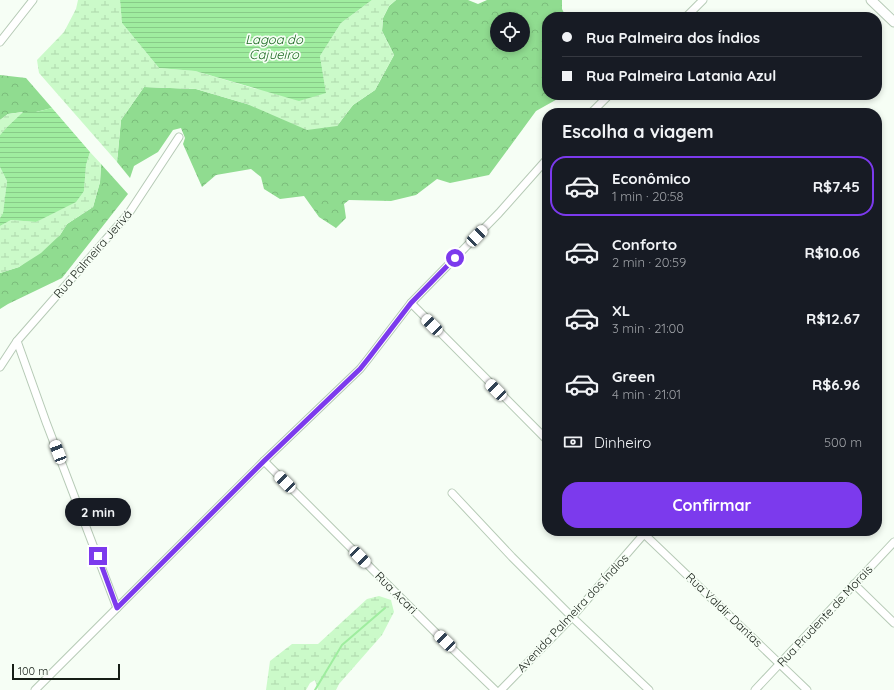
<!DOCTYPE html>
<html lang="pt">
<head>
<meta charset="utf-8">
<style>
	body { margin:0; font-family:Quicksand,sans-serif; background:#20242c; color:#f1f3f6; height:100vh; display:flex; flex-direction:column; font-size:15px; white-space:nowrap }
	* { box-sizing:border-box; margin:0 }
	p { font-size:13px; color:#9ea1a6 }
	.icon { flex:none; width:22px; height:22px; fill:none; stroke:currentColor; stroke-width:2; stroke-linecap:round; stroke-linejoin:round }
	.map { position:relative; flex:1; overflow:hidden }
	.side { position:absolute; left:542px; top:108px; width:340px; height:428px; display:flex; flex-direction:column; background:#171b24; border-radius:16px; box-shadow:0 2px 6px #0003 }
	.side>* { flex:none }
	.top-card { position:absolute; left:542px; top:12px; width:340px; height:88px; border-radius:16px; box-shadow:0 2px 6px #0003; display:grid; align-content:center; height:88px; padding:0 20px; background:#171b24 }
	.buttons { position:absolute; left:490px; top:12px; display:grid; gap:8px }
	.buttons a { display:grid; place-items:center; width:40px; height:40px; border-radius:50%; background:#171b24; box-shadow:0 2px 6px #0003; font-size:20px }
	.scale { position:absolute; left:12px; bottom:10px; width:108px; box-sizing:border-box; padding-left:4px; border:2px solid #161e16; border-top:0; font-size:11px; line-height:14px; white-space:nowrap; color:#161e16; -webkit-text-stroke:3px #f6fef5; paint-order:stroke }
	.end { position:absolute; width:18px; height:18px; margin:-9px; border:5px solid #7c3aed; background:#fff; box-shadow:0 0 0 2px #fff }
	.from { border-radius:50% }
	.bubble { position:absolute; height:28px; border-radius:14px; background:#171b24; box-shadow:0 2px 6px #0003; font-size:13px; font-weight:800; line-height:28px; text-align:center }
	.car { position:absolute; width:12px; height:24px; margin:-12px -6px; border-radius:5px; box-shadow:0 0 3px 1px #0007; background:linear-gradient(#fff 24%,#345 0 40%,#fff 0 76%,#345 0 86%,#fff 0) }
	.top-card b { display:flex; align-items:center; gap:14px; height:38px; font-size:15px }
	.top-card b+b { border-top:1px solid #363941 }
	.top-card i { width:10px; height:10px; background:#f1f3f6 }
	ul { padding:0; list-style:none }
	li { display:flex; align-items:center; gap:12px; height:60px; margin:0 8px 6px; padding:0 12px; border:2px solid transparent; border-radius:16px }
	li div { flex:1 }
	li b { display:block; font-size:15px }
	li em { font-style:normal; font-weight:800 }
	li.active { border-color:#7c3aed }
	li>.icon { width:36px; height:36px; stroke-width:1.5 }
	h2 { padding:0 20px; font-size:18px; line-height:48px }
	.pay { display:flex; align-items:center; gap:10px; height:44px; padding:0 20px; font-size:15px }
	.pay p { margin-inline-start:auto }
	.action { display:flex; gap:8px; margin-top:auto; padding:8px 20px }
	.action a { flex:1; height:46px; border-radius:16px; background:#7c3aed; color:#fff; font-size:16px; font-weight:800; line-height:46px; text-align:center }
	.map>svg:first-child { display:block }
	.forest { fill:url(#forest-crowns); fill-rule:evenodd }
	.wetland { fill:url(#wetland-marsh) }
	.water { fill:url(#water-rules) }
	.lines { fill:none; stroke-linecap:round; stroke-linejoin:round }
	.stream { stroke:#9fed9f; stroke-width:2 }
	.minor-casing { stroke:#b6cab6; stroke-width:9 }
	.tertiary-casing { stroke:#b6cab6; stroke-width:11 }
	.minor { stroke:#fff; stroke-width:7 }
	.tertiary { stroke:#fff; stroke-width:9 }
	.route { stroke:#7c3aed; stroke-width:5 }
	.labels { text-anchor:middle; stroke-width:3.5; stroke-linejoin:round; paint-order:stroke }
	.street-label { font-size:12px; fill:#161e16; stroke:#f6fef5 }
	.water-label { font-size:13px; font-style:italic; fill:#1d6923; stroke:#f6fef5 }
</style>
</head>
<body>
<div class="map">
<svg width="894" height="690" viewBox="0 0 894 690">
	<defs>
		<pattern id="forest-crowns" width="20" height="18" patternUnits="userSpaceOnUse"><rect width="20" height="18" fill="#90dc90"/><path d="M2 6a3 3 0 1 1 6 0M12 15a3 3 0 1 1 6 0" fill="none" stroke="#7bbc7b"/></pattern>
		<pattern id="wetland-marsh" width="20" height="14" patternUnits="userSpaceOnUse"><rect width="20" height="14" fill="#cbfac9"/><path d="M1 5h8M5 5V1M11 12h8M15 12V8" fill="none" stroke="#aed6ac"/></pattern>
		<pattern id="water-rules" width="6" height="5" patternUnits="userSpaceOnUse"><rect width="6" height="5" fill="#9fed9f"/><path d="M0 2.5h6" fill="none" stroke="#88cb88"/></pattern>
	</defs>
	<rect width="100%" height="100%" fill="#f6fef5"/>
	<g class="forest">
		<path d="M 396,0 L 468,0 L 478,4 L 487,0 L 562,0 L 562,9 L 566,17 L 547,17 L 547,95 L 564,95 L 561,97 L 536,111 L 489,175 L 450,183 L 437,179 L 416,195 L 391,201 L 349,200 L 344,204 L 346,218 L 336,228 L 319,217 L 304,196 L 280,199 L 264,189 L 261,177 L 251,169 L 216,175 L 202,187 L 183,144 L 185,138 L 181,128 L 173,130 L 158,152 L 134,166 L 130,178 L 117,162 L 121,120 L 144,87 L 196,89 L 247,104 L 337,126 L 353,105 L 375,90 L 394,55 L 382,31 L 383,18 L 389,6 ZM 497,19 L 523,19 L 523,45 L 497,45 Z"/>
		<path d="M 0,75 L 26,78 L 52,108 L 36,112 L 23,112 L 8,114 L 0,120 Z"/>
		<path d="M 101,164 L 128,194 L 62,278 L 8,304 L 0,309 L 0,273 L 19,267 L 60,235 L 67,224 L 93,207 L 100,182 Z"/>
	</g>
	<g class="wetland">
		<path d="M 78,0 L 120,0 L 122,23 L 159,68 L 195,71 L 256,89 L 326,93 L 320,56 L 341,23 L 372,0 L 396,0 L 389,6 L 383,18 L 382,31 L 394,55 L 375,90 L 353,105 L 337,126 L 307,130 L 247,104 L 196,89 L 144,87 L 121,120 L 117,162 L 39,73 L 37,60 L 64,32 L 76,9 Z"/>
		<path d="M 23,112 L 7,127 L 0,135 L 0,120 L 8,114 Z"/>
		<path d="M 90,152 L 101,164 L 100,182 L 93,207 L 67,224 L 60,235 L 41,253 L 19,267 L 0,273 L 0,226 L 11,220 L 36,222 L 84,191 L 86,165 Z"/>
		<path d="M 0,167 L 7,181 L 3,213 L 0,218 Z"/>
		<path d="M 379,596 L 391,600 L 394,612 L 382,635 L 339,684 L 336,690 L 318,690 L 315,680 L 310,683 L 306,690 L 266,690 L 270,661 L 292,644 L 318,644 L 367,599 Z"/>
	</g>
	<g class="water">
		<path d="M 120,0 L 372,0 L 341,23 L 320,56 L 326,93 L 299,101 L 195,71 L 159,68 L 122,23 Z"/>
		<path d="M 52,108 L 90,152 L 86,165 L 84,191 L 76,202 L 36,222 L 11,220 L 0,226 L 0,218 L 3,213 L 7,181 L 0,167 L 0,135 L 7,127 L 23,112 L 36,112 Z"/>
	</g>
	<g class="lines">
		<path class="stream" d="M 315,690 L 342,645 L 385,608"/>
		<g class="minor-casing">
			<g id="minor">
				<path d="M 686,17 L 703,0"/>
				<path d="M 0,42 L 33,0"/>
				<path d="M 591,113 L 609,95"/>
				<path d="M 411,303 L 547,440"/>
				<path d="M 17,341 L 46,422 L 117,608"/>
				<path d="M 0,367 L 17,341 L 129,213 L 179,137"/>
				<path d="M 264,461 L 435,632 L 495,690"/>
				<path d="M 452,493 L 512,557 L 572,617 L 649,690"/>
				<path d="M 641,531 L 807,690"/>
				<path d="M 854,584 L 894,623"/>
				<path d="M 35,690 L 264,461 L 360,369 L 368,359 L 411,303 L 499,213 L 547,159"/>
				<path d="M 501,690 L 572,617 L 644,534"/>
				<path d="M 755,690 L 894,542"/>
			</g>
		</g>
		<g class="tertiary-casing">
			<path id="tertiary" d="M 871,0 L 894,22"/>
		</g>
		<use href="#minor" class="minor"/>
		<use href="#tertiary" class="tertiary"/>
	</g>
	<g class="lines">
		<path class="route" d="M 98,556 L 117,608 L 264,461 L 360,369 L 368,359 L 411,303 L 455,258"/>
	</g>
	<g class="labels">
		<g class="street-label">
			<text transform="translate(93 254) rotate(-49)" y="4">Rua Palmeira Jerivá</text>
			<text transform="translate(396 593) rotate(45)" y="4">Rua Acari</text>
			<text transform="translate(724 610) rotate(44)" y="4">Rua Valdir Dantas</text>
			<text transform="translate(573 613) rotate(-47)" y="4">Avenida Palmeira dos Índios</text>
			<text transform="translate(825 616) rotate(-47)" y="4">Rua Prudente de Morais</text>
		</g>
		<g class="water-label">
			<text x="274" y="44">Lagoa do<tspan x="274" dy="15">Cajueiro</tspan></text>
		</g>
	</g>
</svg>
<div class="buttons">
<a><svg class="icon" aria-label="locate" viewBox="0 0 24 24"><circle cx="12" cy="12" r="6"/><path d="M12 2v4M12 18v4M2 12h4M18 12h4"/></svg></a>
</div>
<div class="scale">100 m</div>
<i class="end from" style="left:455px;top:258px"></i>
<i class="end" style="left:98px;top:556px"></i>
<div class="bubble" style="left:65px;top:498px;width:66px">2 min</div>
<i class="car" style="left:477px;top:236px;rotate:44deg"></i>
<i class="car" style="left:432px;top:325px;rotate:315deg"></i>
<i class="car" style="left:496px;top:390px;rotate:315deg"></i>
<i class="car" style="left:58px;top:452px;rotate:339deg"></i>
<i class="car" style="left:285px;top:482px;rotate:315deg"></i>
<i class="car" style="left:360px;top:557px;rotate:135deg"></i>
<i class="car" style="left:445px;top:641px;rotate:314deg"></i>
<div class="top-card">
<b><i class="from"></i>Rua Palmeira dos Índios</b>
<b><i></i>Rua Palmeira Latania Azul</b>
</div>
<section class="side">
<h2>Escolha a viagem</h2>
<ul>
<li class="active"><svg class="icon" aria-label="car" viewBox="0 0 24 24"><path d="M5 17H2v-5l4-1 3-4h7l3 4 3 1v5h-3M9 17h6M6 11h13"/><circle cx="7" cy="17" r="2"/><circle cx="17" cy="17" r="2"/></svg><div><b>Econômico</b><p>1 min · 20:58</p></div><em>R$7.45</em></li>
<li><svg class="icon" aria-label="car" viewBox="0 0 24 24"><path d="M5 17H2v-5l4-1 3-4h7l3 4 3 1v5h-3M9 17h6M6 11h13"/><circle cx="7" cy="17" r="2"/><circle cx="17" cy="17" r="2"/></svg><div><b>Conforto</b><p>2 min · 20:59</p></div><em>R$10.06</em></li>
<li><svg class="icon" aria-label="car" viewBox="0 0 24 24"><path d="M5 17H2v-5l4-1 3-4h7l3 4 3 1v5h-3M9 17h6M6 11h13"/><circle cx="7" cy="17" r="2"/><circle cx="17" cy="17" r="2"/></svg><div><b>XL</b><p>3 min · 21:00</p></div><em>R$12.67</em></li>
<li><svg class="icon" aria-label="car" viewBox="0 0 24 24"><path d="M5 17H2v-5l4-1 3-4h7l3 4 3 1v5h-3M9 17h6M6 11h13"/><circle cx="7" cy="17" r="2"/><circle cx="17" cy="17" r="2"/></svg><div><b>Green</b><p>4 min · 21:01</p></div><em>R$6.96</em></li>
</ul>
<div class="pay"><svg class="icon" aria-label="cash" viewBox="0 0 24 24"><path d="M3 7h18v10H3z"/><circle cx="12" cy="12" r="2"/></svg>Dinheiro<p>500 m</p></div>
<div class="action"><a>Confirmar</a></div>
</section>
</div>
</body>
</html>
